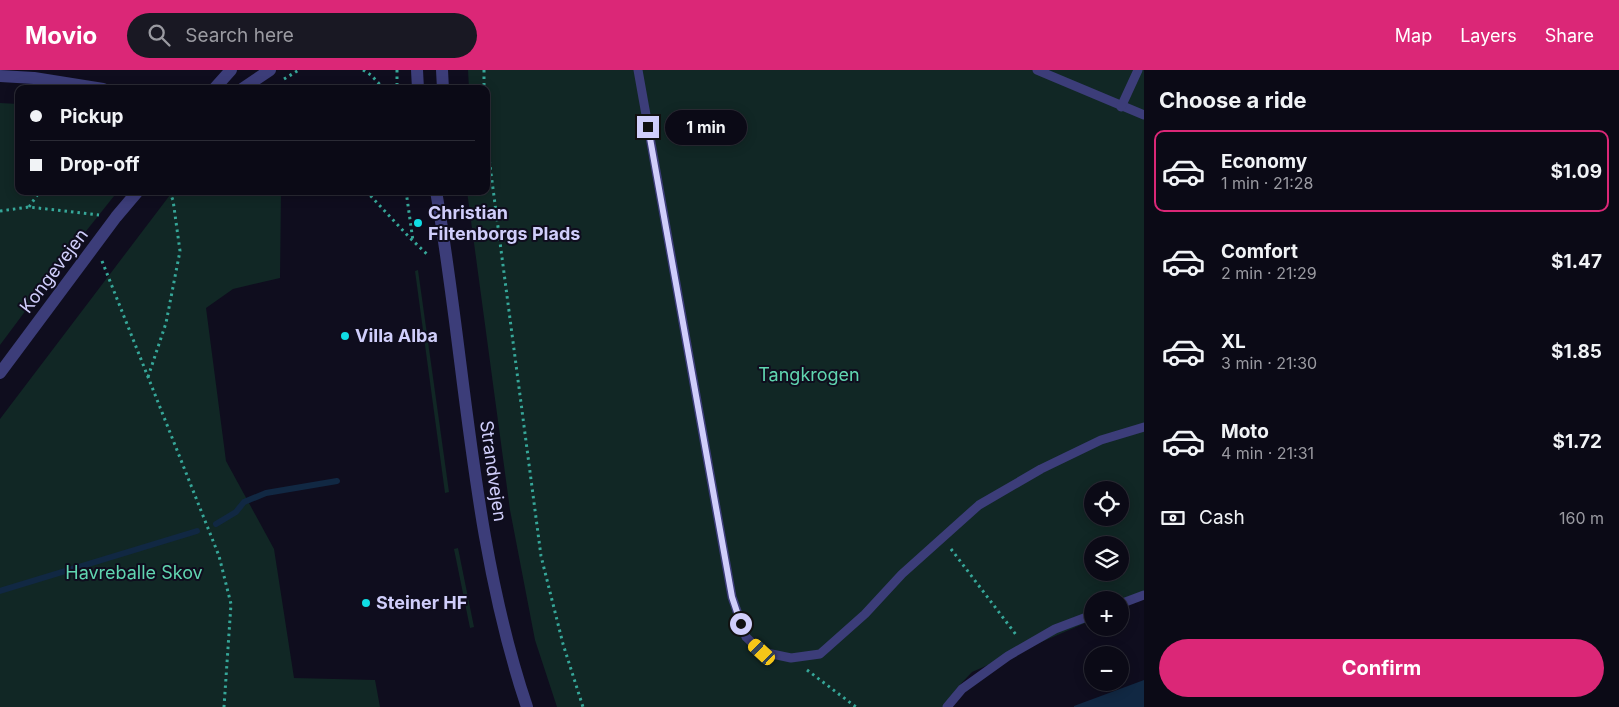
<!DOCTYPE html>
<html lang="en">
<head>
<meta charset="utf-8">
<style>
	body { margin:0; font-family:Inter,sans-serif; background:#191823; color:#f1f3f6; height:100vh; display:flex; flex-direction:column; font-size:19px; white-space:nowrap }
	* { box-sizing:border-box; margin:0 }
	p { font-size:16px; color:#9a9aa1 }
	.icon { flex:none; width:28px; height:28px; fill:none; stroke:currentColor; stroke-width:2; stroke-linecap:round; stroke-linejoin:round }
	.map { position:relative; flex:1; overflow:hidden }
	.drawer { display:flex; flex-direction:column; background:#0b0a16; width:475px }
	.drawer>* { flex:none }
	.hud { position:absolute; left:15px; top:15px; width:475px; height:110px; border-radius:10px; box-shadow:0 2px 12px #0003,0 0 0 1px #2b2b35; display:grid; align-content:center; height:110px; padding:0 15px; background:#0b0a16 }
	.controls { position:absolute; left:1084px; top:411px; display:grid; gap:10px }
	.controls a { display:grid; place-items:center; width:45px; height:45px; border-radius:50%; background:#0b0a16; box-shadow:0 2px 12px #0003,0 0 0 1px #2b2b35; font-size:25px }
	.end { position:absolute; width:22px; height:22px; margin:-11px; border:6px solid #d0cefb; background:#111; box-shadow:0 0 0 2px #111 }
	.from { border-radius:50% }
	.bubble { position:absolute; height:35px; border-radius:18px; background:#0b0a16; box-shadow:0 2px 12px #0003,0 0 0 1px #2b2b35; font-size:16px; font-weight:700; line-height:35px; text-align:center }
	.car { position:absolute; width:15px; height:30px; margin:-15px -8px; border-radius:6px; box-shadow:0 0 4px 1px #0007; background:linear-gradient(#f5c518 24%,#345 0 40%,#f5c518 0 76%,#345 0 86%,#f5c518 0) }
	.hud b { display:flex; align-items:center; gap:18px; height:48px; font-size:19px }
	.hud b+b { border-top:1px solid #2b2b35 }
	.hud i { width:12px; height:12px; background:#f1f3f6 }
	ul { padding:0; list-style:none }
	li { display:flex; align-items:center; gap:15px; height:82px; margin:0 10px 8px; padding:0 5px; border:2px solid transparent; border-radius:10px }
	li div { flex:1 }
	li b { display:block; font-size:19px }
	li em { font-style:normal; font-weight:700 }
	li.selected { border-color:#db2777 }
	li>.icon { width:45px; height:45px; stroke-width:1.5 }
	h2 { padding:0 15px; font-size:22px; line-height:60px }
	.pay { display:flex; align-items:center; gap:12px; height:55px; padding:0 15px; font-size:19px }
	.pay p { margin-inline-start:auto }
	.primary-button { display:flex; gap:10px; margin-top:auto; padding:10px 15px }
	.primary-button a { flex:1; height:58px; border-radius:30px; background:#db2777; color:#fff; font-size:20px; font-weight:700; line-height:58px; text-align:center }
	header { display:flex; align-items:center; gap:30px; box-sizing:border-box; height:70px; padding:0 25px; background:#db2777; color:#fff }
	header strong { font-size:24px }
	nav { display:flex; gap:28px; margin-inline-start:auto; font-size:18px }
	.search { width:350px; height:45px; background:#191823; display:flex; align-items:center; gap:12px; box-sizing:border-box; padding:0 18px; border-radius:28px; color:#9a9aa1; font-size:19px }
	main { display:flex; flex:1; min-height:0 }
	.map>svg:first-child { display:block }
	.green { fill:#112725; fill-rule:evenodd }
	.water { fill:#112843 }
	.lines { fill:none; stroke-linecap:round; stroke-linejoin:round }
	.stream { stroke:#112843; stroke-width:6 }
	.path { stroke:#36a799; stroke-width:3; stroke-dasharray:2.5 4; stroke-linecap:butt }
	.service { stroke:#3c3d79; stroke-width:9 }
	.minor { stroke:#3c3d79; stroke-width:12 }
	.tertiary { stroke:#3c3d79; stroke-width:12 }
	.route { stroke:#d0cefb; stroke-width:6 }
	.poi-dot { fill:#10dde5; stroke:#0f0d1e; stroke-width:2 }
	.labels { text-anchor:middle; stroke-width:4; stroke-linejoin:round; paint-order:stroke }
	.poi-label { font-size:18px; font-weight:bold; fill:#d0cefb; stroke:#0f0d1e; text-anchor:start }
	.street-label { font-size:18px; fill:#d0cefb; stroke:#0f0d1e }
	.park-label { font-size:18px; fill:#60d5b0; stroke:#0f0d1e }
</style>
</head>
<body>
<header>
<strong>Movio</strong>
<div class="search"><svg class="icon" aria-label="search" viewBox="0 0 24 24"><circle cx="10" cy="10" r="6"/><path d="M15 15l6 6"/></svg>Search here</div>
<nav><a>Map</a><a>Layers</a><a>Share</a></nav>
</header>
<main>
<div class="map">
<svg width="1144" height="637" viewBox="0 0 1144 637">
	<rect width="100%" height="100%" fill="#0f0d1e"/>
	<g class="green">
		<path d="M 468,0 L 1144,0 L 1144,527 L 1120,530 L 1092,530 L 1092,550 L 972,602 L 956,619 L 944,637 L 557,637 L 535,570 L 510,440 L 467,121 L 486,121 L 486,19 L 469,19 ZM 1092,420 L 1120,420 L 1120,448 L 1092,448 ZM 1092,475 L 1120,475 L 1120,502 L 1092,502 Z"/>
		<path d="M 0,33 L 19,34 L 19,121 L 118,121 L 67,185 L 0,275 Z"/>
		<path d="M 173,121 L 281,121 L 280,208 L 233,219 L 206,238 L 226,391 L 274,479 L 294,608 L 375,610 L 380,637 L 0,637 L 0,349 Z"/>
		<path d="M 418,200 L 449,422 L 445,423 L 415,201 Z"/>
		<path d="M 458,478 L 474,557 L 470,558 L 454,479 Z"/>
	</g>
	<path class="water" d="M 1144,610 L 1144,637 L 1074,637 L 1074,636 Z"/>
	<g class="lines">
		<g class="stream">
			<path d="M 216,454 L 236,442 L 244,432 L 266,423 L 337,411"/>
			<path d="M 0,521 L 197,461"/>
		</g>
		<g class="path">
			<path d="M 363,0 L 371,5 L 384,19"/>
			<path d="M 397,0 L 397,19"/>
			<path d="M 484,0 L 484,19"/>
			<path d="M 284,9 L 299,0"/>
			<path d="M 486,65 L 541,486 L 563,574 L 583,637"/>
			<path d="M 366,121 L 409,167 L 429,186"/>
			<path d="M 406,121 L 413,171"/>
			<path d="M 29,137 L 40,121"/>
			<path d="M 0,141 L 29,137 L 99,145"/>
			<path d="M 102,191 L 219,486 L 231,534 L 224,637"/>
			<path d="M 148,307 L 166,253 L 180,181 L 173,130 L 169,121"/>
			<path d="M 951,479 L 1017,566"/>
			<path d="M 807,600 L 856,637"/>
		</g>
		<g class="service">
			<path d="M 638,0 L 732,527 L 746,567 L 762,582 L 791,588 L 820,584 L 865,544 L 902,504 L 979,435 L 1041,399 L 1101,370 L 1144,357"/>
			<path d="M 1037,0 L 1144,45"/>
			<path d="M 1121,37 L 1138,0"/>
			<path d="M 1120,534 L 1144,525"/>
			<path d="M 947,637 L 962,619 L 1008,586 L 1055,559 L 1092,545"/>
		</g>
		<path class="minor" d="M 0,6 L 34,8 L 103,19"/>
		<g class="tertiary">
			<path d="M 417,0 L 418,19"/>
			<path d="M 442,0 L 443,19"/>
			<path d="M 214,19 L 231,0"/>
			<path d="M 242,19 L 270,0"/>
			<path d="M 436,121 C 466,293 471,471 527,637"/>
			<path d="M 0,303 L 116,147 L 138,121"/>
		</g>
	</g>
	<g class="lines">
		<path class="route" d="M 648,57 L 732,527 L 741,554"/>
	</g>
	<g class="poi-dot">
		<circle cx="418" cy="153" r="5"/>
		<circle cx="345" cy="266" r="5"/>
		<circle cx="366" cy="533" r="5"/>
	</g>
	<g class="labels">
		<g class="poi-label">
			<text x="428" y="149">Christian<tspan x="428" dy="21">Filtenborgs Plads</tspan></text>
			<text x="355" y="272">Villa Alba</text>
			<text x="376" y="539">Steiner HF</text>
		</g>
		<g class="street-label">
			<text transform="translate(54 201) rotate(-53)" y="6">Kongevejen</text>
			<text transform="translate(493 401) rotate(82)" y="6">Strandvejen</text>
		</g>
		<g class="park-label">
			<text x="809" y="311">Tangkrogen</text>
			<text x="134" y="509">Havreballe Skov</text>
		</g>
	</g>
</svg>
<div class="controls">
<a><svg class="icon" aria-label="locate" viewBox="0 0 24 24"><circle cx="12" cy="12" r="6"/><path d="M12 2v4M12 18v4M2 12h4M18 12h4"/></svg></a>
<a><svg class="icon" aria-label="layers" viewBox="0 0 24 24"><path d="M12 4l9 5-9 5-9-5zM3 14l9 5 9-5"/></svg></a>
<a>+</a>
<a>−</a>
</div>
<i class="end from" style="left:741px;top:554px"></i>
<i class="end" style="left:648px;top:57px"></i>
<div class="bubble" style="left:665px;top:40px;width:82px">1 min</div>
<i class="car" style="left:762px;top:582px;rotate:313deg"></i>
<div class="hud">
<b><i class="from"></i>Pickup</b>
<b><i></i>Drop-off</b>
</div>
</div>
<section class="drawer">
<h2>Choose a ride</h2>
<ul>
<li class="selected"><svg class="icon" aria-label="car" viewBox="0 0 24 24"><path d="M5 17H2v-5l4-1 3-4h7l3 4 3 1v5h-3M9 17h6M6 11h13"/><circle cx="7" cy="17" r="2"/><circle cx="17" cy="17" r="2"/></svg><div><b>Economy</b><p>1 min · 21:28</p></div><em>$1.09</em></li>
<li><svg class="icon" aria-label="car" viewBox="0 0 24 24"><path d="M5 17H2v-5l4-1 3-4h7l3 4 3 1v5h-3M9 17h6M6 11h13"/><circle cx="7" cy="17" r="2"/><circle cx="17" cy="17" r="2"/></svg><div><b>Comfort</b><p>2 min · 21:29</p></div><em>$1.47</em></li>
<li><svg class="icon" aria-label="car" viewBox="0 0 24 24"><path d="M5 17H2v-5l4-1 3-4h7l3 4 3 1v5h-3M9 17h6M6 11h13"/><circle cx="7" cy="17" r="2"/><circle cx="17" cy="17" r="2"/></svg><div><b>XL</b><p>3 min · 21:30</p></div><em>$1.85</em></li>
<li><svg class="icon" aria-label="car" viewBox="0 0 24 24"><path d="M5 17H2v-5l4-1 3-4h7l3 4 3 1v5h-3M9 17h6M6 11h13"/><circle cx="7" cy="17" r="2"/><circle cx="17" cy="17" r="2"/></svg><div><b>Moto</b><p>4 min · 21:31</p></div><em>$1.72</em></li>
</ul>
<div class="pay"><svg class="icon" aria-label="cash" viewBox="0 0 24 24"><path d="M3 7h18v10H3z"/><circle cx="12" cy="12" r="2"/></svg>Cash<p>160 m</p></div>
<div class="primary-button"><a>Confirm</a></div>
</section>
</main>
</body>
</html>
